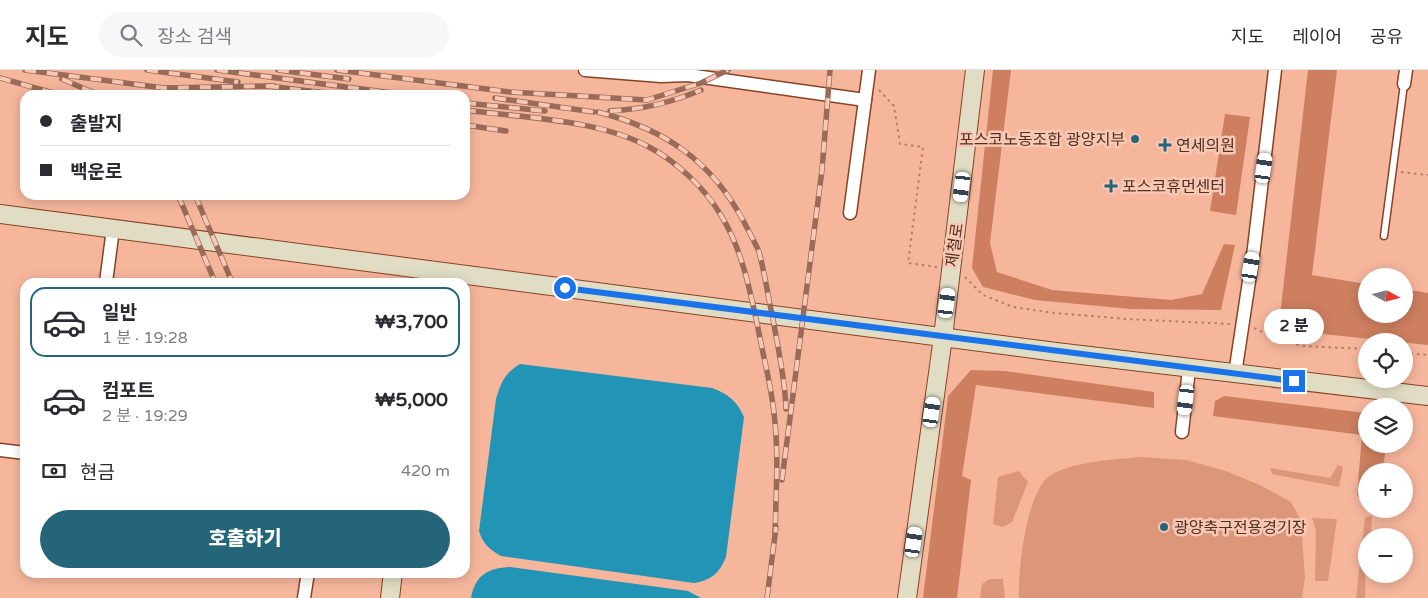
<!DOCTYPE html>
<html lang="ko">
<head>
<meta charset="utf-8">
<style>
	body { margin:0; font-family:"Varela Round","Noto Sans KR",sans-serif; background:#f7f7f7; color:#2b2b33; height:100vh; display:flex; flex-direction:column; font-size:19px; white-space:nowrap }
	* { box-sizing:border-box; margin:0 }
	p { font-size:16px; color:#7c7c81 }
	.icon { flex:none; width:28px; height:28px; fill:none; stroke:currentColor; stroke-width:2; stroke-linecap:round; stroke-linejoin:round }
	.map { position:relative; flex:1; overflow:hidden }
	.sheet { position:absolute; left:20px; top:208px; width:450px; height:300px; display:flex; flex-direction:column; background:#fff; border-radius:15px; box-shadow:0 2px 12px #0003 }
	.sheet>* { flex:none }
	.banner { position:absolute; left:20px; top:20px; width:450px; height:110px; border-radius:15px; box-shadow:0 2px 12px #0003; display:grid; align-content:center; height:110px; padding:0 20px; background:#fff }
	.needle { width:32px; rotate:97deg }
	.tools { position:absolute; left:1358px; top:198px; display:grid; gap:10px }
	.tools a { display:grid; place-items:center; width:55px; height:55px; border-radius:50%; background:#fff; box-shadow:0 2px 12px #0003; font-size:25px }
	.end { position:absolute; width:22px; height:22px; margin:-11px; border:6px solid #1a73e8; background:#fff; box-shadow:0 0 0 2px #fff }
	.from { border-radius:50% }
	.bubble { position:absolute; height:35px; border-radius:18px; background:#fff; box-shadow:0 2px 12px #0003; font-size:16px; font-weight:800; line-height:35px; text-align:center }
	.car { position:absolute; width:15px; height:30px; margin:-15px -8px; border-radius:6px; box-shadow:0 0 4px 1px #0007; background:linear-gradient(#fff 24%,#345 0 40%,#fff 0 76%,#345 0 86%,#fff 0) }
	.banner b { display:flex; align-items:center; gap:18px; height:48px; font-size:19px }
	.banner b+b { border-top:1px solid #e1e1e2 }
	.banner i { width:12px; height:12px; background:#2b2b33 }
	ul { padding:9px 0 0; list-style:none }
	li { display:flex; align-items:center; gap:15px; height:70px; margin:0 10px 8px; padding:0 10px; border:2px solid transparent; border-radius:15px }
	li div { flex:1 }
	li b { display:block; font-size:19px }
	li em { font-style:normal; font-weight:800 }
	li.current { border-color:#25657a }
	li>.icon { width:45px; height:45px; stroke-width:1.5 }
	.pay { display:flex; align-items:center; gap:12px; height:55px; padding:0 20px; font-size:19px }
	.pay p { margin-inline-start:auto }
	.cta { display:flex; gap:10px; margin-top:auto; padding:10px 20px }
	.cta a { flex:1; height:58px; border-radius:30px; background:#25657a; color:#fff; font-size:20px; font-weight:800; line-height:58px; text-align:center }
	header { display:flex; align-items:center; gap:30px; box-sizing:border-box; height:70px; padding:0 25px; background:#fff; border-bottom:1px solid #e1e1e2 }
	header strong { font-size:24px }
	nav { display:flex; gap:28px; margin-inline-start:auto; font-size:18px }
	.search { width:350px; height:45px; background:#f7f7f7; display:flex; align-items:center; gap:12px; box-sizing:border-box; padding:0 18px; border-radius:28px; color:#7c7c81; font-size:19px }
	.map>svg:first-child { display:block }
	.green { fill:#dc977b }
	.forest { fill:#cd7f5f }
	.water { fill:#2294b6 }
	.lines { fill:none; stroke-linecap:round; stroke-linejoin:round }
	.lane-casing { stroke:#874224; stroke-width:9 }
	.street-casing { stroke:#874224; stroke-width:15 }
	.secondary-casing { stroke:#874224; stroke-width:20 }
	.path { stroke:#b17e6a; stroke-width:2; stroke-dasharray:2.5 4; stroke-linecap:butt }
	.lane { stroke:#fff; stroke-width:6 }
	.street { stroke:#fff; stroke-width:12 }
	.secondary { stroke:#e0ddc4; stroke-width:18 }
	.rail-casing { stroke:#996b58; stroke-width:5.5 }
	.rail { stroke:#f8c8b4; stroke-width:4; stroke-dasharray:11; stroke-linecap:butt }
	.route { stroke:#1a73e8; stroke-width:6 }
	.poi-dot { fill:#25657a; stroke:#f8c8b4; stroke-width:2 }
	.labels { text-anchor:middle; stroke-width:5; stroke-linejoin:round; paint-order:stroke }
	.poi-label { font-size:16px; fill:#503023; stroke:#f8c8b4; text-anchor:start }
	.street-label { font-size:16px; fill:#503023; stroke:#f8c8b4 }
</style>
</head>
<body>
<header>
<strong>지도</strong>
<div class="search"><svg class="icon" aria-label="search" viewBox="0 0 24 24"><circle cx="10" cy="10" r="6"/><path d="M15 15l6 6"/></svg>장소 검색</div>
<nav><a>지도</a><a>레이어</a><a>공유</a></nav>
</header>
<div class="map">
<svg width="1428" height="528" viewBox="0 0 1428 528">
	<rect width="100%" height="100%" fill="#f6b69c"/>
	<g class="green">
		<path d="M 1140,387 L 1186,390 L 1226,401 L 1260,415 L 1291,432 L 1301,450 L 1305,507 L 1302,528 L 1019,528 C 1018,500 1026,420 1051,405 C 1074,391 1114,390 1140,387 Z"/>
		<path d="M 1338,395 L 1343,397 L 1339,417 L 1272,404 L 1270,398 L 1330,408 Z"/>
		<path d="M 1019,401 L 1028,412 L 1012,452 L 1003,457 L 993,454 L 998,407 Z"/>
		<path d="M 1372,446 L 1371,466 L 1366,466 L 1365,528 L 1356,528 L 1365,447 Z"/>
		<path d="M 1312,448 L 1337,449 L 1328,511 L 1315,511 L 1316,461 Z"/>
		<path d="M 989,509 L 1003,509 L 1005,528 L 980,528 L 982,514 Z"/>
	</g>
	<g class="forest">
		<path d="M 993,0 L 1011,0 L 990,173 L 997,202 L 1052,220 L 1171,230 L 1202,224 L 1224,174 L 1235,175 L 1221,240 L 1131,239 L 1035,230 L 983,217 L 972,198 Z"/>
		<path d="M 1308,0 L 1337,0 L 1312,205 L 1366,214 L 1366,244 L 1404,244 L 1404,219 L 1428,223 L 1428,275 L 1304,262 L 1280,246 Z"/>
		<path d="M 1225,44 L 1250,47 L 1236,145 L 1210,141 Z"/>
		<path d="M 971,300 L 1005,301 L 1154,322 L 1154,338 L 976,315 L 962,406 L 971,410 L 957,528 L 923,528 L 948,326 Z"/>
		<path d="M 1224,326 L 1366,343 L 1366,374 L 1387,374 L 1382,401 L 1366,401 L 1366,437 L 1357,425 L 1362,365 L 1213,346 L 1215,331 Z"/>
	</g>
	<g class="water">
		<path d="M 520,294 L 712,318 C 728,324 737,331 744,347 L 726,487 C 719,503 712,510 694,513 L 501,486 C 489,479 483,474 479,461 L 496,329 C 501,312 505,303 520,294 Z"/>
		<path d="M 510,497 L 688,521 L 701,528 L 471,528 C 475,505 488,498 510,497 Z"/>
	</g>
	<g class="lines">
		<g class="lane-casing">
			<path id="lane" d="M 1384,166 L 1404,14"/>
		</g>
		<g class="street-casing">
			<g id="street">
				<path d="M 585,0 L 661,6 L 688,5 L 865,30"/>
				<path d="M 1404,14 L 1406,0"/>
				<path d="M 850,143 L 869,0"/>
				<path d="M 106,212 L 113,159"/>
				<path d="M 1235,304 L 1254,178 L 1275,0"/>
				<path d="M 1182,362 L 1189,299"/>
				<path d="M 0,380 L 25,383"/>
				<path d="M 304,528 L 308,502"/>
			</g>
		</g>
		<g class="secondary-casing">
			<g id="secondary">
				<path d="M 0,144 L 1056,282 L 1428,326"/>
				<path d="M 390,528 L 393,502"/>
				<path d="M 907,528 L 943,267 L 975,0"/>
			</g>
		</g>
		<g class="path">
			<path d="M 879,20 L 894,36 L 900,74 L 923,77 L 908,193 L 937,197"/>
			<path d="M 1401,102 L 1428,105"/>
			<path d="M 965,207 L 983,225 L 1013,237 L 1054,243 L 1127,249 L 1230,254"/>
			<path d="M 1254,258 L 1279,270 L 1303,276 L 1366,279"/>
			<path d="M 1404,283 L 1428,285"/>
		</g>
		<use href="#lane" class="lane"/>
		<use href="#street" class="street"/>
		<use href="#secondary" class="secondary"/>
		<g class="rail-casing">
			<g id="rail">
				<path d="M 25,0 L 164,18 L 274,16"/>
				<path d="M 147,0 L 238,12"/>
				<path d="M 217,0 L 407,25"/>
				<path d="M 278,0 L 349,9"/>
				<path d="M 337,0 L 510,22 L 647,30 L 701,13 L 728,0"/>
				<path d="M 0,8 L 60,25"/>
				<path d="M 62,9 L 99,25"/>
				<path d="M 268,16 L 342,25"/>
				<path d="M 495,28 L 594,42"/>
				<path d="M 465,33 L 545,41"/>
				<path d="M 465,40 C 524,48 597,49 649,77 C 677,92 706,119 722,147 C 742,180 750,220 758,258 C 763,286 771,314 774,343 C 779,383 776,424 775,464"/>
				<path d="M 610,41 C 644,39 670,33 701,20"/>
				<path d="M 598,42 C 664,59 711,90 744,152 C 749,162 755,172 759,182 C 765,204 768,227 773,249 C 778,279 785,308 786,339"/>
				<path d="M 465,55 L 506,61"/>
				<path d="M 178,125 L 215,212"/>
				<path d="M 195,125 L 232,212"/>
				<path d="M 782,410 L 822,100 L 830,0"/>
				<path d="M 767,528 L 776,457"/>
			</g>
		</g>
		<use href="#rail" class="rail"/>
	</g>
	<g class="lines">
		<path class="route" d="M 565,218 L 1294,311"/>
	</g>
	<g class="poi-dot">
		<circle cx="1135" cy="69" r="5"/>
		<path d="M1162.5 67.5h5v5h5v5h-5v5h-5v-5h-5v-5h5z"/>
		<path d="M1108.5 108.5h5v5h5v5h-5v5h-5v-5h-5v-5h5z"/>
		<circle cx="1164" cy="457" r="5"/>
	</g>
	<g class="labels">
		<g class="poi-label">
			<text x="1125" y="75" text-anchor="end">포스코노동조합 광양지부</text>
			<text x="1176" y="81">연세의원</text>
			<text x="1122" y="122">포스코휴먼센터</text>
			<text x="1174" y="463">광양축구전용경기장</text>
		</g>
		<g class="street-label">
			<text transform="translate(954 175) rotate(-82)" y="6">제철로</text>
		</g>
	</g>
</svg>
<div class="tools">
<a><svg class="needle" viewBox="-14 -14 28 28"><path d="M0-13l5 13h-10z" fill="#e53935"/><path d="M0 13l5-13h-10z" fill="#7c7c81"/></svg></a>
<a><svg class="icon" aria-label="locate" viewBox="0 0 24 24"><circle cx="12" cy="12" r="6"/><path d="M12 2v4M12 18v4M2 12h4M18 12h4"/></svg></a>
<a><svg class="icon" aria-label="layers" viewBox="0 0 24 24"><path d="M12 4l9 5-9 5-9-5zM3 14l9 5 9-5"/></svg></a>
<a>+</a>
<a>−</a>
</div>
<i class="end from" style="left:565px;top:218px"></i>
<i class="end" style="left:1294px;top:311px"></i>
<div class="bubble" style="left:1264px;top:239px;width:60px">2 분</div>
<i class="car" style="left:1264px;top:98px;rotate:8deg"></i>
<i class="car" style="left:962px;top:117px;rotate:187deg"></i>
<i class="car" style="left:1251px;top:197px;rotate:10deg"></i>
<i class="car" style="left:947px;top:233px;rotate:7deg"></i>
<i class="car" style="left:1186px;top:330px;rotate:187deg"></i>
<i class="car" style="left:932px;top:342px;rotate:8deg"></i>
<i class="car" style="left:914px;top:472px;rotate:8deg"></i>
<div class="banner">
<b><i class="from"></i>출발지</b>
<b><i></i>백운로</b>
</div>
<section class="sheet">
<ul>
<li class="current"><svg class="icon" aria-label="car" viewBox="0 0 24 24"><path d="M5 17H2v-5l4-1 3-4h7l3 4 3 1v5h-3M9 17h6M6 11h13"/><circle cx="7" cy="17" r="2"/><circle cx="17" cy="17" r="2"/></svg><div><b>일반</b><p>1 분 · 19:28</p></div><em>₩3,700</em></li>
<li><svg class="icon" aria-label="car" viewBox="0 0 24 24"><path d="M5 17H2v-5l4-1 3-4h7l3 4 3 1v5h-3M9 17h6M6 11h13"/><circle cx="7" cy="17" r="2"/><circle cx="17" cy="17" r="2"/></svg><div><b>컴포트</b><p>2 분 · 19:29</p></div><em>₩5,000</em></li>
</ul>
<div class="pay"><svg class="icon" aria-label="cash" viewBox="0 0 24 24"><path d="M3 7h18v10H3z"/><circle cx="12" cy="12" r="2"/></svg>현금<p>420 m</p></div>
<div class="cta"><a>호출하기</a></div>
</section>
</div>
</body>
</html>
